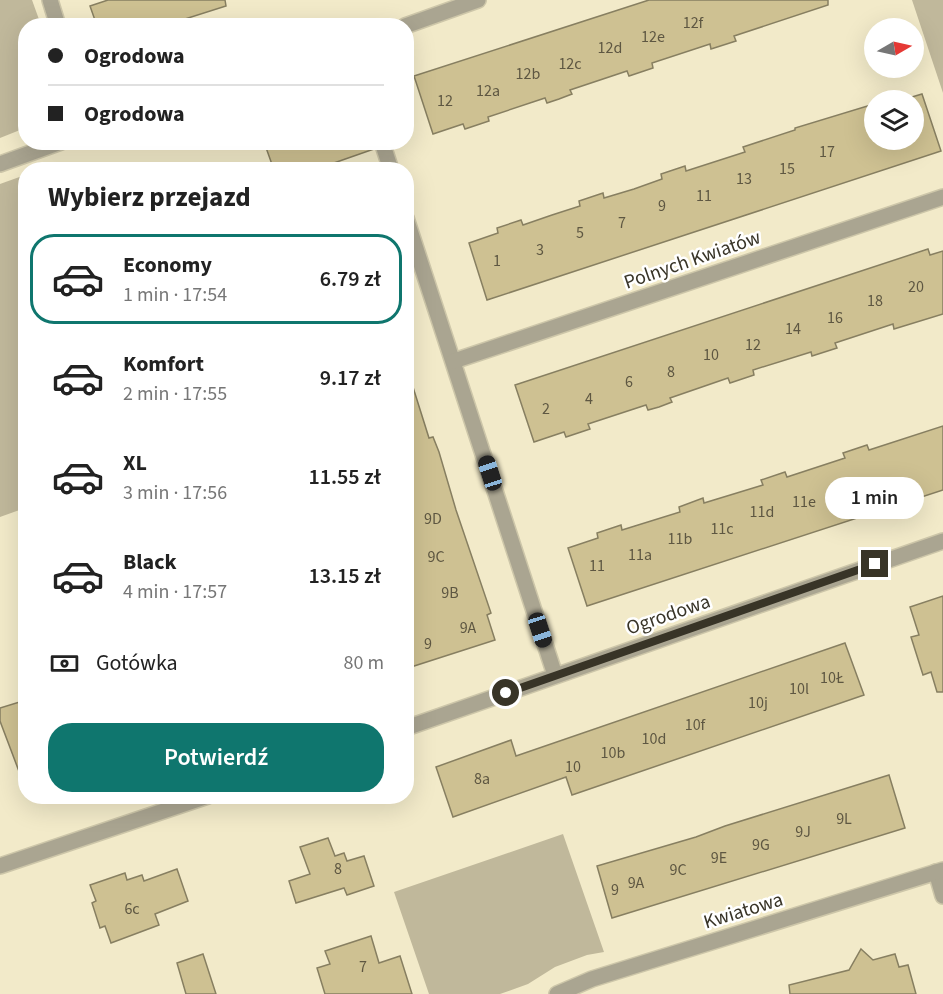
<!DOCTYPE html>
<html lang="pl">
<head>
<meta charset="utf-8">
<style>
	body { margin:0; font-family:"Source Sans 3",sans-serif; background:#f2f2f2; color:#222; height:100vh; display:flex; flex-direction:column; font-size:22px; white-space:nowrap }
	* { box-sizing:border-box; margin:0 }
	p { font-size:20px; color:#767676 }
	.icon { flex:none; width:33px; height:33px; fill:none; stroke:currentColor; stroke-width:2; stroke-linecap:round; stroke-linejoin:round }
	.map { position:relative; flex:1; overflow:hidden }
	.details { position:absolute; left:18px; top:162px; width:396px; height:642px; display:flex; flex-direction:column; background:#fff; border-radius:24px; box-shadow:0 6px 24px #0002 }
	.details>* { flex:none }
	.top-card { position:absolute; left:18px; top:18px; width:396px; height:132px; border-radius:24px; box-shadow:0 6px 24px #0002; display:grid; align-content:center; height:132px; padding:0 30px; background:#fff }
	.needle { width:39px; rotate:81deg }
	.controls { position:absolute; left:864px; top:18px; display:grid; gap:12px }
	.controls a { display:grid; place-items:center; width:60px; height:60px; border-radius:50%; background:#fff; box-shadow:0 6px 24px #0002; font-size:30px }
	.end { position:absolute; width:27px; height:27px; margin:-14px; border:8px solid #383427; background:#fff; box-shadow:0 0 0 3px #fff }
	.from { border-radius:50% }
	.bubble { position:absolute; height:42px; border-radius:21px; background:#fff; box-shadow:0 6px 24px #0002; font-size:20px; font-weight:600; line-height:42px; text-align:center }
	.car { position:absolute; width:18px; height:36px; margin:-18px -9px; border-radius:8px; box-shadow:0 0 4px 2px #0007; background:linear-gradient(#222 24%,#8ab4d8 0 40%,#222 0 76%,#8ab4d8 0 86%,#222 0) }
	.top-card b { display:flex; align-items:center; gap:21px; height:57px; font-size:22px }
	.top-card b+b { border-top:2px solid #e0e0e0 }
	.top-card i { width:15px; height:15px; background:#222 }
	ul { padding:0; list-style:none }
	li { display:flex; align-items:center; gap:18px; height:90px; margin:0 12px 9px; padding:0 18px; border:3px solid transparent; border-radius:24px }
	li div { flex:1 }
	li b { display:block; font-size:22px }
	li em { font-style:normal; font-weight:600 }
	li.active { border-color:#0f766e }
	li>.icon { width:54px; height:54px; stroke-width:1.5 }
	h2 { padding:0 30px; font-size:27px; line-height:72px }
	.pay { display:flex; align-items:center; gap:15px; height:66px; padding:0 30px; font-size:22px }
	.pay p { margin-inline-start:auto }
	.primary-button { display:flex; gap:12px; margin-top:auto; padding:12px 30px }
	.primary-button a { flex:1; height:69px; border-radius:24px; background:#0f766e; color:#fff; font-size:24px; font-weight:600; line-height:69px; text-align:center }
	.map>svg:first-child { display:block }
	.green { fill:#c0b89b }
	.building { fill:#cec192; stroke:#877f61; stroke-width:1.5 }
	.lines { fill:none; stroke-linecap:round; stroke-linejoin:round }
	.minor-casing { stroke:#cdc6a9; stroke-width:18 }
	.minor { stroke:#aaa591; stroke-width:15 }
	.route { stroke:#383427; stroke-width:8 }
	.labels { text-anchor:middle; stroke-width:5; stroke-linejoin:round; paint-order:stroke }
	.number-label { font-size:16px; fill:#5e5742 }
	.street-label { font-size:20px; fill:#383427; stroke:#fff }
</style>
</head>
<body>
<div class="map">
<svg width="943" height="994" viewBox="0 0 943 994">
	<rect width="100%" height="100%" fill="#f2eac9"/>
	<g class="green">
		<path d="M 0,0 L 32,0 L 41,25 L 26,26 L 25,128 L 0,138 Z"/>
		<path d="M 912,0 L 943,0 L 943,93 Z"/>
		<path d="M 25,175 L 25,508 L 0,517 L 0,184 Z"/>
		<path d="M 563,834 L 604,952 L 587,955 L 555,967 L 528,984 L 500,994 L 429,994 L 394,892 Z"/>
	</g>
	<g class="building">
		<path d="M 108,0 L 225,0 L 226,6 L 163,26 L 97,26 L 90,6 Z"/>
		<path d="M 649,0 L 828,0 L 828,5 L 734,36 L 736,41 L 711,49 L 710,44 L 652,63 L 653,68 L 629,76 L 627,71 L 570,90 L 572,94 L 559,99 L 547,103 L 545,98 L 488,117 L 489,121 L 465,129 L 463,124 L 433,134 L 414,76 Z"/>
		<path d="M 922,94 L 941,151 L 487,300 L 469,243 L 498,233 L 497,228 L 521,220 L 523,225 L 552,215 L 580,206 L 579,201 L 603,193 L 604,198 L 634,189 L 662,179 L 661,174 L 685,166 L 686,171 L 745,152 L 743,147 L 795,130 L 795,128 L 874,104 L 874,140 L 914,140 L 914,100 L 902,100 Z"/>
		<path d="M 264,142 L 373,142 L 374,149 L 331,164 L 333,170 L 274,170 Z"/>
		<path d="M 928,249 L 930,255 L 943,251 L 943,314 L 894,329 L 893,324 L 835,343 L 837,348 L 812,356 L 811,352 L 753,370 L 754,375 L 730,383 L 728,378 L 670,398 L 672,402 L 659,407 L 648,410 L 646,405 L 588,424 L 590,429 L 566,437 L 564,432 L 534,442 L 515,385 Z"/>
		<path d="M 412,384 L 429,438 L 433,437 L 439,452 L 456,510 L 491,613 L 487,615 L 495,640 L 411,667 L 406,652 L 406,385 Z"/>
		<path d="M 943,426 L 943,490 L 587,606 L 568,548 L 598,538 L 597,533 L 621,525 L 622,530 L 680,512 L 679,507 L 703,498 L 704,503 L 763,485 L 761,480 L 785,472 L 787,477 L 845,458 L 843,453 L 867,445 L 869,450 Z"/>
		<path d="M 943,596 L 943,692 L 937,692 L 931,672 L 923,675 L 911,637 L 919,635 L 910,607 Z"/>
		<path d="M 845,643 L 864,695 L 572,795 L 566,777 L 453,817 L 436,767 L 511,740 L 516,756 Z"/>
		<path d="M 26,700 L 26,781 L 23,782 L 0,721 L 0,708 Z"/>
		<path d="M 889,775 L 905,828 L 612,918 L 597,866 L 696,837 L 725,826 Z"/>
		<path d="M 328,838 L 335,856 L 344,853 L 347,861 L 364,856 L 374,886 L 347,895 L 344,888 L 296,903 L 289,881 L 310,874 L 300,847 Z"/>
		<path d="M 177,869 L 188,901 L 155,914 L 159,925 L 111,943 L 105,926 L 100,928 L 92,903 L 96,901 L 90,885 L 125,873 L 127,880 L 142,875 L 144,881 Z"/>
		<path d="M 371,936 L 379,963 L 400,956 L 412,994 L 325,994 L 317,968 L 330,964 L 325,951 Z"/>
		<path d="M 861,949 L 873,960 L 895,954 L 899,967 L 908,965 L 916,994 L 790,994 L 789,985 L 849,970 Z"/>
		<path d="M 203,954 L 216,994 L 186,994 L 177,963 Z"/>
	</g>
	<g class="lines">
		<g class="minor-casing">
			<g id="minor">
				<path d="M 50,0 L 58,26"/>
				<path d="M 405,26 L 478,0"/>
				<path d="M 382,142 L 391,170"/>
				<path d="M 0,164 L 61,142"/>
				<path d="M 406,218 L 555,675"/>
				<path d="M 454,361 L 943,197"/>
				<path d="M 406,728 L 943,541"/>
				<path d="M 0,866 L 208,796"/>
				<path d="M 936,872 L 943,896"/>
				<path d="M 557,994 L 592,979 L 943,870"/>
			</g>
		</g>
		<use href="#minor" class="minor"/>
	</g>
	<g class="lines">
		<path class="route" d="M 506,693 L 875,564"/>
	</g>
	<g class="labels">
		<g class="number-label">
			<text x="693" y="28">12f</text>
			<text x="653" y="42">12e</text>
			<text x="610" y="53">12d</text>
			<text x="570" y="69">12c</text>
			<text x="528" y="79">12b</text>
			<text x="488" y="96">12a</text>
			<text x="445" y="106">12</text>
			<text x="827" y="157">17</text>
			<text x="787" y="174">15</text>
			<text x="744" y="184">13</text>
			<text x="704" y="201">11</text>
			<text x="662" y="211">9</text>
			<text x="622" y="228">7</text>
			<text x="580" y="238">5</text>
			<text x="540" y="255">3</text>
			<text x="497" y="266">1</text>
			<text x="916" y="292">20</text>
			<text x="875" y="306">18</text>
			<text x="835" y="323">16</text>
			<text x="793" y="334">14</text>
			<text x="753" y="350">12</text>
			<text x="711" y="360">10</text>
			<text x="671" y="377">8</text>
			<text x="629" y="387">6</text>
			<text x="589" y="404">4</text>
			<text x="546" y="414">2</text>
			<text x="804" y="507">11e</text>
			<text x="762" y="517">11d</text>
			<text x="433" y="524">9D</text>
			<text x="722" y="534">11c</text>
			<text x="680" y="544">11b</text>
			<text x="640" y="560">11a</text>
			<text x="436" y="562">9C</text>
			<text x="597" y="571">11</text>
			<text x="450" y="598">9B</text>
			<text x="468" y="633">9A</text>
			<text x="428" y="649">9</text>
			<text x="832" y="683">10Ł</text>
			<text x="799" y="694">10l</text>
			<text x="758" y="708">10j</text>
			<text x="695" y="730">10f</text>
			<text x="654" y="744">10d</text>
			<text x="613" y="758">10b</text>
			<text x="573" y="772">10</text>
			<text x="482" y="784">8a</text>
			<text x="844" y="824">9L</text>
			<text x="803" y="837">9J</text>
			<text x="761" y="850">9G</text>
			<text x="719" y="863">9E</text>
			<text x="338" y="874">8</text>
			<text x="678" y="875">9C</text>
			<text x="636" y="888">9A</text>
			<text x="615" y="895">9</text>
			<text x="132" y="914">6c</text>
			<text x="363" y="972">7</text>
		</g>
		<g class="street-label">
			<text transform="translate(692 259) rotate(-19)" y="7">Polnych Kwiatów</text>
			<text transform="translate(668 614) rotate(-19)" y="7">Ogrodowa</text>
			<text transform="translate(743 910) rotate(-17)" y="7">Kwiatowa</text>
		</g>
	</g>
</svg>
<div class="controls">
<a><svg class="needle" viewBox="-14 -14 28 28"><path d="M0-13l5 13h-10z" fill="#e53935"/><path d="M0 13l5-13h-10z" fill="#767676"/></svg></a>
<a><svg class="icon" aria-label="layers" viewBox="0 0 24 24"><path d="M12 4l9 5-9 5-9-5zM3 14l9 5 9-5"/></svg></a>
</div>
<i class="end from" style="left:506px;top:693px"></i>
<i class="end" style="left:875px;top:564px"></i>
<div class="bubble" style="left:825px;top:477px;width:99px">1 min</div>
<i class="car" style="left:490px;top:473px;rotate:342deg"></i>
<i class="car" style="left:540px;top:630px;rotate:162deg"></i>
<div class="top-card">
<b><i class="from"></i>Ogrodowa</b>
<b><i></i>Ogrodowa</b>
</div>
<section class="details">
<h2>Wybierz przejazd</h2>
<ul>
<li class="active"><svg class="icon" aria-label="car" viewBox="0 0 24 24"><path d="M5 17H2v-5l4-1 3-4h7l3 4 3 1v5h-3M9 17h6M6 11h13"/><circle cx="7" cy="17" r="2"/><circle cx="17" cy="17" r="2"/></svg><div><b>Economy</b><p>1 min · 17:54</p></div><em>6.79 zł</em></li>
<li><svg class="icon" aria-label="car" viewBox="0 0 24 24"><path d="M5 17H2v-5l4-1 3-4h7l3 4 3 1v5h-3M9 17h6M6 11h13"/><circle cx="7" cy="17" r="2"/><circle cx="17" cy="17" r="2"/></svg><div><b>Komfort</b><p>2 min · 17:55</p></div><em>9.17 zł</em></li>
<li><svg class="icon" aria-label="car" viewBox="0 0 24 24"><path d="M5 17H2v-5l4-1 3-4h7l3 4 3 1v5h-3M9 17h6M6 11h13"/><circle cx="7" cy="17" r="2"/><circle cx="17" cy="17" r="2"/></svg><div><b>XL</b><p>3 min · 17:56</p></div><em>11.55 zł</em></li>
<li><svg class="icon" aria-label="car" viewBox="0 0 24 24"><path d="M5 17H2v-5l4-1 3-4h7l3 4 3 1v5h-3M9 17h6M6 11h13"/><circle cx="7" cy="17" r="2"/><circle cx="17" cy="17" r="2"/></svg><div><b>Black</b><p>4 min · 17:57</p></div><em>13.15 zł</em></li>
</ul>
<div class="pay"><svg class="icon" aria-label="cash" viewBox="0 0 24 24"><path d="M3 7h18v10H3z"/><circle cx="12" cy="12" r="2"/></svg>Gotówka<p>80 m</p></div>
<div class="primary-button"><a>Potwierdź</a></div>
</section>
</div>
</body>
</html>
